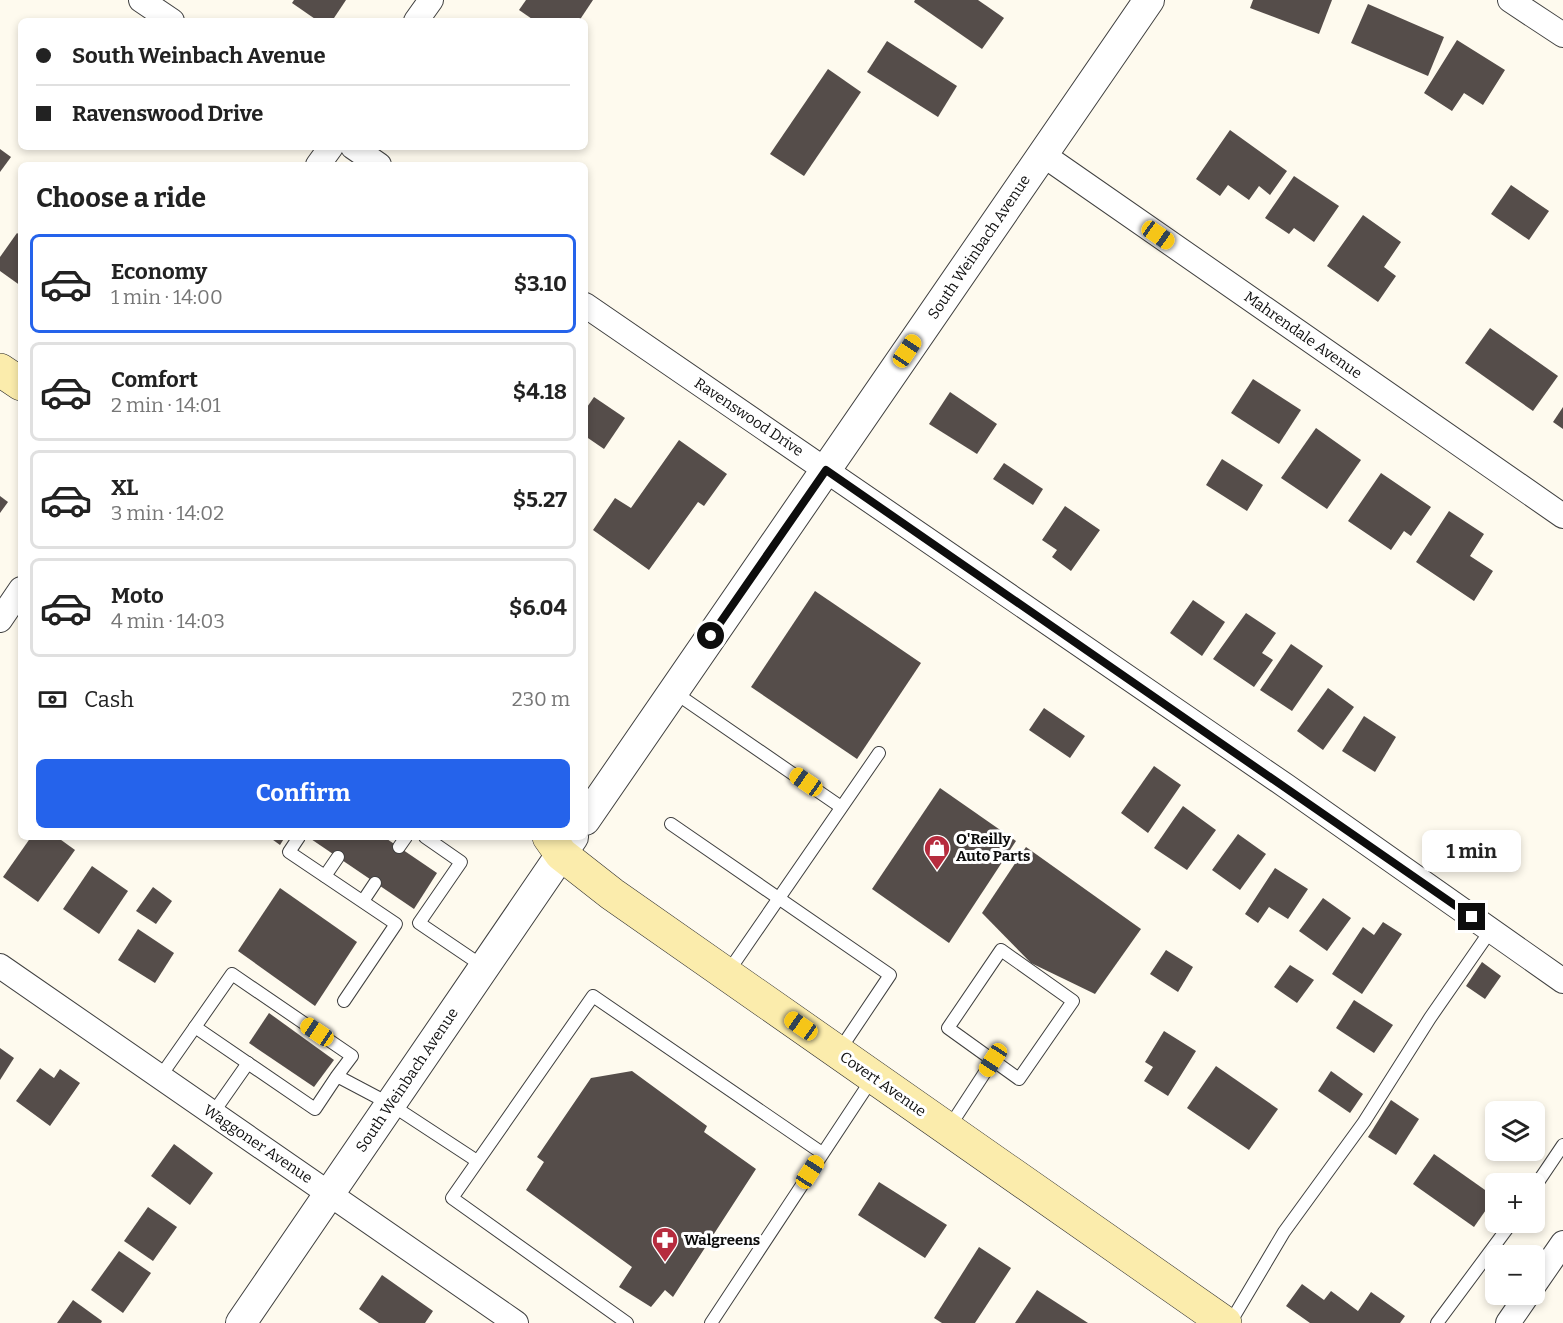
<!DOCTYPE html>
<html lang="en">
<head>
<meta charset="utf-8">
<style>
	body { margin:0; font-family:Bitter,serif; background:#f2f2f2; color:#222; height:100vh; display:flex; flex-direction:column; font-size:22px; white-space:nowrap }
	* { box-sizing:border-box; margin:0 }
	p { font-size:20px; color:#767676 }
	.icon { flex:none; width:33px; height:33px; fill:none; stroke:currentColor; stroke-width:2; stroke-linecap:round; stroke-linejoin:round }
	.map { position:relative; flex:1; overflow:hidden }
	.details { position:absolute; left:18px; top:162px; width:570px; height:678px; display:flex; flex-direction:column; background:#fff; border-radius:9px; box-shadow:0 3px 9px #0003 }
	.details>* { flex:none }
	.hud { position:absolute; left:18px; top:18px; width:570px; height:132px; border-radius:9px; box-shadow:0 3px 9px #0003; display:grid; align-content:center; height:132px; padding:0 18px; background:#fff }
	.controls { position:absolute; left:1485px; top:1101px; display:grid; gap:12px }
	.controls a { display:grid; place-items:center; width:60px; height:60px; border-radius:9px; background:#fff; box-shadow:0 3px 9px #0003; font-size:30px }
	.end { position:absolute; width:27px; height:27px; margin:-14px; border:8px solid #0d0d0d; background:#fff; box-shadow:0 0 0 3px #fff }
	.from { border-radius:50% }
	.bubble { position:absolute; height:42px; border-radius:9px; background:#fff; box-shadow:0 3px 9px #0003; font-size:20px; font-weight:700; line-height:42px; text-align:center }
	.car { position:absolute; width:18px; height:36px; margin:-18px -9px; border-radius:8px; box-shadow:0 0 4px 2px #0007; background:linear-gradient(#f5c518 24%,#345 0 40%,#f5c518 0 76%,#345 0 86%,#f5c518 0) }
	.hud b { display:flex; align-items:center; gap:21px; height:57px; font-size:22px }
	.hud b+b { border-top:2px solid #e0e0e0 }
	.hud i { width:15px; height:15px; background:#222 }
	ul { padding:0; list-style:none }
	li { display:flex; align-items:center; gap:18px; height:99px; margin:0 12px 9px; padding:0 6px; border:3px solid #e0e0e0; border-radius:9px }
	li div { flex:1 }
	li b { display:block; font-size:22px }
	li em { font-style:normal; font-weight:700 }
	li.active { border-color:#2563eb }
	li>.icon { width:54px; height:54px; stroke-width:1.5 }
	h2 { padding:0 18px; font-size:27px; line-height:72px }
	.pay { display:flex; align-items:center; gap:15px; height:66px; padding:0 18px; font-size:22px }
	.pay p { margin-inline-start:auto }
	.primary-button { display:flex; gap:12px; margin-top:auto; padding:12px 18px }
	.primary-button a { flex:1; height:69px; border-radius:9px; background:#2563eb; color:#fff; font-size:24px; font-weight:700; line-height:69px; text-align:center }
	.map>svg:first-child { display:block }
	.building { fill:#554d4a }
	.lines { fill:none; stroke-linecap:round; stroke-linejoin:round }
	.service-casing { stroke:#404040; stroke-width:14 }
	.minor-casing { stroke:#404040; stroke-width:26 }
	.tertiary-casing { stroke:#404040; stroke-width:32 }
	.secondary-casing { stroke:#2f2f2f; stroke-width:34 }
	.service { stroke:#fff; stroke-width:12 }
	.minor { stroke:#fff; stroke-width:24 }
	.tertiary { stroke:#fff; stroke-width:30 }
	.secondary { stroke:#fbecac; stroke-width:33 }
	.route { stroke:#0d0d0d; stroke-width:8 }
	.labels { text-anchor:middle; stroke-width:6; stroke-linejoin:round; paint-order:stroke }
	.street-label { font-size:15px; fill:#0d0d0d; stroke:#fff }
	.poi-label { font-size:15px; font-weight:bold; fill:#0d0d0d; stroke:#fff; text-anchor:start }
</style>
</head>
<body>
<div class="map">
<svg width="1563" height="1323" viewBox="0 0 1563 1323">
	<rect width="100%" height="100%" fill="#fefaee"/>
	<g class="building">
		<path d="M 294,0 L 346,0 L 332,21 L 318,21 L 292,3 Z"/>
		<path d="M 526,0 L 593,0 L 579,21 L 535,21 L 519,10 Z"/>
		<path d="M 915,0 L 978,0 L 1004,18 L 982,49 L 914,2 Z"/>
		<path d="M 1253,0 L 1332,0 L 1319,34 L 1250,8 Z"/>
		<path d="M 1368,4 L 1444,37 L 1428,76 L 1351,43 Z"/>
		<path d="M 1457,40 L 1505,70 L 1483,105 L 1464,93 L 1452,111 L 1424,93 Z"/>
		<path d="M 887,41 L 957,86 L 938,117 L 867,72 Z"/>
		<path d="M 828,69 L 861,92 L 804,176 L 770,154 Z"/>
		<path d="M 1230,130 L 1287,171 L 1270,195 L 1259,186 L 1249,200 L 1228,185 L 1220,196 L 1196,179 Z"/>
		<path d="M 0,149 L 11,157 L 0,172 Z"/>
		<path d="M 1294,176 L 1339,206 L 1314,242 L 1294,228 L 1289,234 L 1265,218 Z"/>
		<path d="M 1511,185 L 1549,211 L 1529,240 L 1491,214 Z"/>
		<path d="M 1363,215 L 1401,242 L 1384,267 L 1396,276 L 1378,302 L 1327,266 Z"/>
		<path d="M 17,233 L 21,236 L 21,286 L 0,271 L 0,257 Z"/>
		<path d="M 1490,328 L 1558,376 L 1533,411 L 1465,363 Z"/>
		<path d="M 1253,379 L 1301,410 L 1279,444 L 1231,413 Z"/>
		<path d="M 950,392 L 997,424 L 977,454 L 929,424 Z"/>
		<path d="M 594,397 L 625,418 L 604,449 L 585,436 L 585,410 Z"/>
		<path d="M 1563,407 L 1563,429 L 1553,422 Z"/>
		<path d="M 1316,428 L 1361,460 L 1327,509 L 1281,478 Z"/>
		<path d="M 679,440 L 727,474 L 704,506 L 698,502 L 649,570 L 593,530 L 615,498 L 631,508 Z"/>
		<path d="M 1222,459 L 1263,485 L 1247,511 L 1206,485 Z"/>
		<path d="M 1004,463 L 1043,489 L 1033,505 L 993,479 Z"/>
		<path d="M 1381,473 L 1431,507 L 1411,536 L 1404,531 L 1391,550 L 1348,521 Z"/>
		<path d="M 0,496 L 8,502 L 0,513 Z"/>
		<path d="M 1065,506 L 1100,530 L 1071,571 L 1052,557 L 1057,550 L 1042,540 Z"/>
		<path d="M 1449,511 L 1484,534 L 1470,556 L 1493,571 L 1474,601 L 1416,562 Z"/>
		<path d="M 815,591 L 921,663 L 857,759 L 751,687 Z"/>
		<path d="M 1193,600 L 1225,622 L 1202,656 L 1170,633 Z"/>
		<path d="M 1246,613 L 1276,633 L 1262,653 L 1273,660 L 1254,687 L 1213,659 Z"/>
		<path d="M 1291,644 L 1323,666 L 1292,711 L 1260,690 Z"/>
		<path d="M 1328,688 L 1354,707 L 1323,750 L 1297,731 Z"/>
		<path d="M 1044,708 L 1085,736 L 1070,758 L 1029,730 Z"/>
		<path d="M 1364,716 L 1396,737 L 1375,772 L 1342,751 Z"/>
		<path d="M 1154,766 L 1181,785 L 1148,833 L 1121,813 Z"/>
		<path d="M 940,788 L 1016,841 L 949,943 L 872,889 Z"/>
		<path d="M 1183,806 L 1216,830 L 1187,870 L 1154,848 Z"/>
		<path d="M 1238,834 L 1266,854 L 1240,890 L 1212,870 Z"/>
		<path d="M 31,837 L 57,837 L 75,850 L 38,902 L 3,877 Z"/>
		<path d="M 269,837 L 285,837 L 280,845 Z"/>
		<path d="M 308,837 L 384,837 L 437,873 L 414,909 Z"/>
		<path d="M 1026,847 L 1141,929 L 1095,994 L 1031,963 L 982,913 Z"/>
		<path d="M 92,866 L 128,891 L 99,934 L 63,909 Z"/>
		<path d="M 1275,868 L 1308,889 L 1288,919 L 1269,907 L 1258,923 L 1245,914 Z"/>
		<path d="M 153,887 L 172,901 L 156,924 L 136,911 Z"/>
		<path d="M 280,888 L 357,942 L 315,1006 L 238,951 Z"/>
		<path d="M 1323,898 L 1351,918 L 1327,951 L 1299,931 Z"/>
		<path d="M 1383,922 L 1402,934 L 1362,994 L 1332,974 L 1363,927 L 1374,935 Z"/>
		<path d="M 138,929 L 174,953 L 155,983 L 118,960 Z"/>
		<path d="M 1166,950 L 1193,967 L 1178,992 L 1150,974 Z"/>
		<path d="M 1482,962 L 1501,976 L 1485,999 L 1466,986 Z"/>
		<path d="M 1290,965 L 1314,980 L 1297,1003 L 1274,987 Z"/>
		<path d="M 1354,1000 L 1393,1025 L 1374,1053 L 1336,1028 Z"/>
		<path d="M 269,1013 L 334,1060 L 314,1087 L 249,1043 Z"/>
		<path d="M 1164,1031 L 1196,1051 L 1168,1096 L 1144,1081 L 1153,1067 L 1145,1062 Z"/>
		<path d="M 0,1048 L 14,1058 L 0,1080 Z"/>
		<path d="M 1216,1066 L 1278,1109 L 1249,1150 L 1187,1108 Z"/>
		<path d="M 40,1068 L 54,1078 L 60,1069 L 80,1083 L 50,1126 L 16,1101 Z"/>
		<path d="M 632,1071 L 707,1126 L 704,1132 L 756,1169 L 673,1297 L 665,1290 L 651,1307 L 619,1287 L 632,1267 L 526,1190 L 544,1162 L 537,1157 L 591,1078 Z"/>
		<path d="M 1331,1071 L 1363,1094 L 1350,1113 L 1318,1091 Z"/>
		<path d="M 1391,1100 L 1419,1119 L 1396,1155 L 1368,1137 Z"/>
		<path d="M 174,1144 L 213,1173 L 190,1205 L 151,1176 Z"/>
		<path d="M 1434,1154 L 1495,1197 L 1474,1227 L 1413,1184 Z"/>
		<path d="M 879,1182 L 947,1225 L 925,1258 L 858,1215 Z"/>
		<path d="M 148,1207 L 177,1227 L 153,1261 L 124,1241 Z"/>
		<path d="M 979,1247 L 1011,1268 L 975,1323 L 942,1323 L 934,1318 Z"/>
		<path d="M 119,1251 L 151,1273 L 123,1313 L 91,1290 Z"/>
		<path d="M 382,1275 L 433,1311 L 425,1323 L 379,1323 L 359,1309 Z"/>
		<path d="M 1302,1284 L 1324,1300 L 1331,1291 L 1358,1311 L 1371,1292 L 1405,1316 L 1400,1323 L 1310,1323 L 1286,1306 Z"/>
		<path d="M 1037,1290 L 1088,1323 L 1015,1323 Z"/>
		<path d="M 73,1300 L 102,1321 L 101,1323 L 57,1323 Z"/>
	</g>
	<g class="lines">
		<g class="service-casing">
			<g id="service">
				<path d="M 674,692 L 841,807"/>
				<path d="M 671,824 L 890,975 L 839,1051"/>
				<path d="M 299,837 L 289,852 L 396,924 L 344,1001"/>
				<path d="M 425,837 L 461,862 L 419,923 L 484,967"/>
				<path d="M 399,847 L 406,837"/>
				<path d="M 325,876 L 338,857"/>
				<path d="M 363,901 L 375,883"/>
				<path d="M 1001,950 L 1073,1001 L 1019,1079 L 948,1028 Z"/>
				<path d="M 728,972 L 879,753"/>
				<path d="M 337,1076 L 315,1109 L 195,1027 L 232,974 L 352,1056 L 337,1076 L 390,1104 L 477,1161"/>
				<path d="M 160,1077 L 195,1027"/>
				<path d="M 213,1113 L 248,1063"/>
				<path d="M 948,1129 L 993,1060"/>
				<path d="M 1534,1188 L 1563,1145"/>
				<path d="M 627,1323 L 452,1198 L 593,996 L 822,1153"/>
				<path d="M 711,1323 L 872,1079"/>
				<path d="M 1230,1323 L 1284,1232 L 1364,1122 L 1430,1018 L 1491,930"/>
				<path d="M 1437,1323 L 1512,1222"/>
			</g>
		</g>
		<g class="minor-casing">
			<g id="minor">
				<path d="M 141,0 L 172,21"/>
				<path d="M 1510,0 L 1563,35"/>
				<path d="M 416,21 L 431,0"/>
				<path d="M 353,147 L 379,165"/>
				<path d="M 1042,154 L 1563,516"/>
				<path d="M 318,165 L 331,147"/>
				<path d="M 585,305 L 1286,786 L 1563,981"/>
				<path d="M 0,620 L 21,589"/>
				<path d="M 0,966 L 516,1323"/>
				<path d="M 1534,1285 L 1563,1243"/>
				<path d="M 1508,1323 L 1528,1294"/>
			</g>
		</g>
		<g class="tertiary-casing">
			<g id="tertiary">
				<path d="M 585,820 L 1149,0"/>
				<path d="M 241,1323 L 573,837"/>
			</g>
		</g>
		<g class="secondary-casing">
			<g id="secondary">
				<path d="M 0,370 L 21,384"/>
				<path d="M 549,837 L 561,854 L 612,894 L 1225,1323"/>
			</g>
		</g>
		<use href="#service" class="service"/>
		<use href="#minor" class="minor"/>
		<use href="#tertiary" class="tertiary"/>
		<use href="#secondary" class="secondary"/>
	</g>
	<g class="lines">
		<path class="route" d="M 711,636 L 826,470 L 1472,917"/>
	</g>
	<defs>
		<g id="shop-pin" transform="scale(1.35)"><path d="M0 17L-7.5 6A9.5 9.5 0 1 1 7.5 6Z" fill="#b62c3e" stroke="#fff"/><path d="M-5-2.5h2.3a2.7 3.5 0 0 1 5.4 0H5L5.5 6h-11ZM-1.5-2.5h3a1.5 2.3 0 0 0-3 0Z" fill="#fff"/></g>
		<g id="pharmacy-pin" transform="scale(1.35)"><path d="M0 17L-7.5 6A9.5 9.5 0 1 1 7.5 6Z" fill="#b62c3e" stroke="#fff"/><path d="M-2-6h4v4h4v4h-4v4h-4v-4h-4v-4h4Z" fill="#fff"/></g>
	</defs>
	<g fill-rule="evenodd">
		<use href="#shop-pin" x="937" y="848"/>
		<use href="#pharmacy-pin" x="665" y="1240"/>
	</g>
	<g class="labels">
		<g class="street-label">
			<text transform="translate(979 247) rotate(-56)" y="5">South Weinbach Avenue</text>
			<text transform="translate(1303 335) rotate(35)" y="5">Mahrendale Avenue</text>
			<text transform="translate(749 417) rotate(34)" y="5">Ravenswood Drive</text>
			<text transform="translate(407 1080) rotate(-56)" y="5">South Weinbach Avenue</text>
			<text transform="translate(883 1084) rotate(35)" y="5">Covert Avenue</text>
			<text transform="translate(258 1144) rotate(34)" y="5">Waggoner Avenue</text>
		</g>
		<g class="poi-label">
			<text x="956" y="844">O'Reilly<tspan x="956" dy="17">Auto Parts</tspan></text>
			<text x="684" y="1245">Walgreens</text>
		</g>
	</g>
</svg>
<div class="controls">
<a><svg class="icon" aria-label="layers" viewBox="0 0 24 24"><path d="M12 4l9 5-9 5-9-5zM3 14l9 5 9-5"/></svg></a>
<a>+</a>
<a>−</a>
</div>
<i class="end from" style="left:711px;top:636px"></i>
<i class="end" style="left:1472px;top:917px"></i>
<div class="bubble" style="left:1422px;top:830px;width:99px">1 min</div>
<i class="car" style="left:1158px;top:235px;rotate:125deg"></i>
<i class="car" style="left:907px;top:351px;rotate:34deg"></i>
<i class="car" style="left:806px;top:782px;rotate:305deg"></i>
<i class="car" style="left:801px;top:1026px;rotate:305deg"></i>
<i class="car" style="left:317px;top:1032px;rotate:304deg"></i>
<i class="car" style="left:993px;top:1060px;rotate:213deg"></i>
<i class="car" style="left:810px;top:1172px;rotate:33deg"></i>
<div class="hud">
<b><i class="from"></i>South Weinbach Avenue</b>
<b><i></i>Ravenswood Drive</b>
</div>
<section class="details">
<h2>Choose a ride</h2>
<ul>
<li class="active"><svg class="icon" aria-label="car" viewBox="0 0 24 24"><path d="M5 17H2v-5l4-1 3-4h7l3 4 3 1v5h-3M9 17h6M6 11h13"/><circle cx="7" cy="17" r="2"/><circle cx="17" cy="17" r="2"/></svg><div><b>Economy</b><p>1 min · 14:00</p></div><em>$3.10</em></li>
<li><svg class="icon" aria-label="car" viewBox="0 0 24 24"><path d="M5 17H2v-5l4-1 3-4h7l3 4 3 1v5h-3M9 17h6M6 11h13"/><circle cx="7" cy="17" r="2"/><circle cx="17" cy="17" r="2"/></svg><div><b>Comfort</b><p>2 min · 14:01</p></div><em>$4.18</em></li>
<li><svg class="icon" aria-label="car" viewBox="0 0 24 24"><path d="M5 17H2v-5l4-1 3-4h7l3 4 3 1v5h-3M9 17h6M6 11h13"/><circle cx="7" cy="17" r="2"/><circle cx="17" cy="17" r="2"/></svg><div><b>XL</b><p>3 min · 14:02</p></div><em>$5.27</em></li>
<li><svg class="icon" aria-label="car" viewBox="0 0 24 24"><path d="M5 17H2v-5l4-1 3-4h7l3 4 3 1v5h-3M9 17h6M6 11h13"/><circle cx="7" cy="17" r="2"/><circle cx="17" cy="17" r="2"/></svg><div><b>Moto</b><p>4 min · 14:03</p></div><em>$6.04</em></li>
</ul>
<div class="pay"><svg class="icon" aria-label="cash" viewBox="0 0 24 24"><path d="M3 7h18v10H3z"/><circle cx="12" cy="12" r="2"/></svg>Cash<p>230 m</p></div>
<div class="primary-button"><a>Confirm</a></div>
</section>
</div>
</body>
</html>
